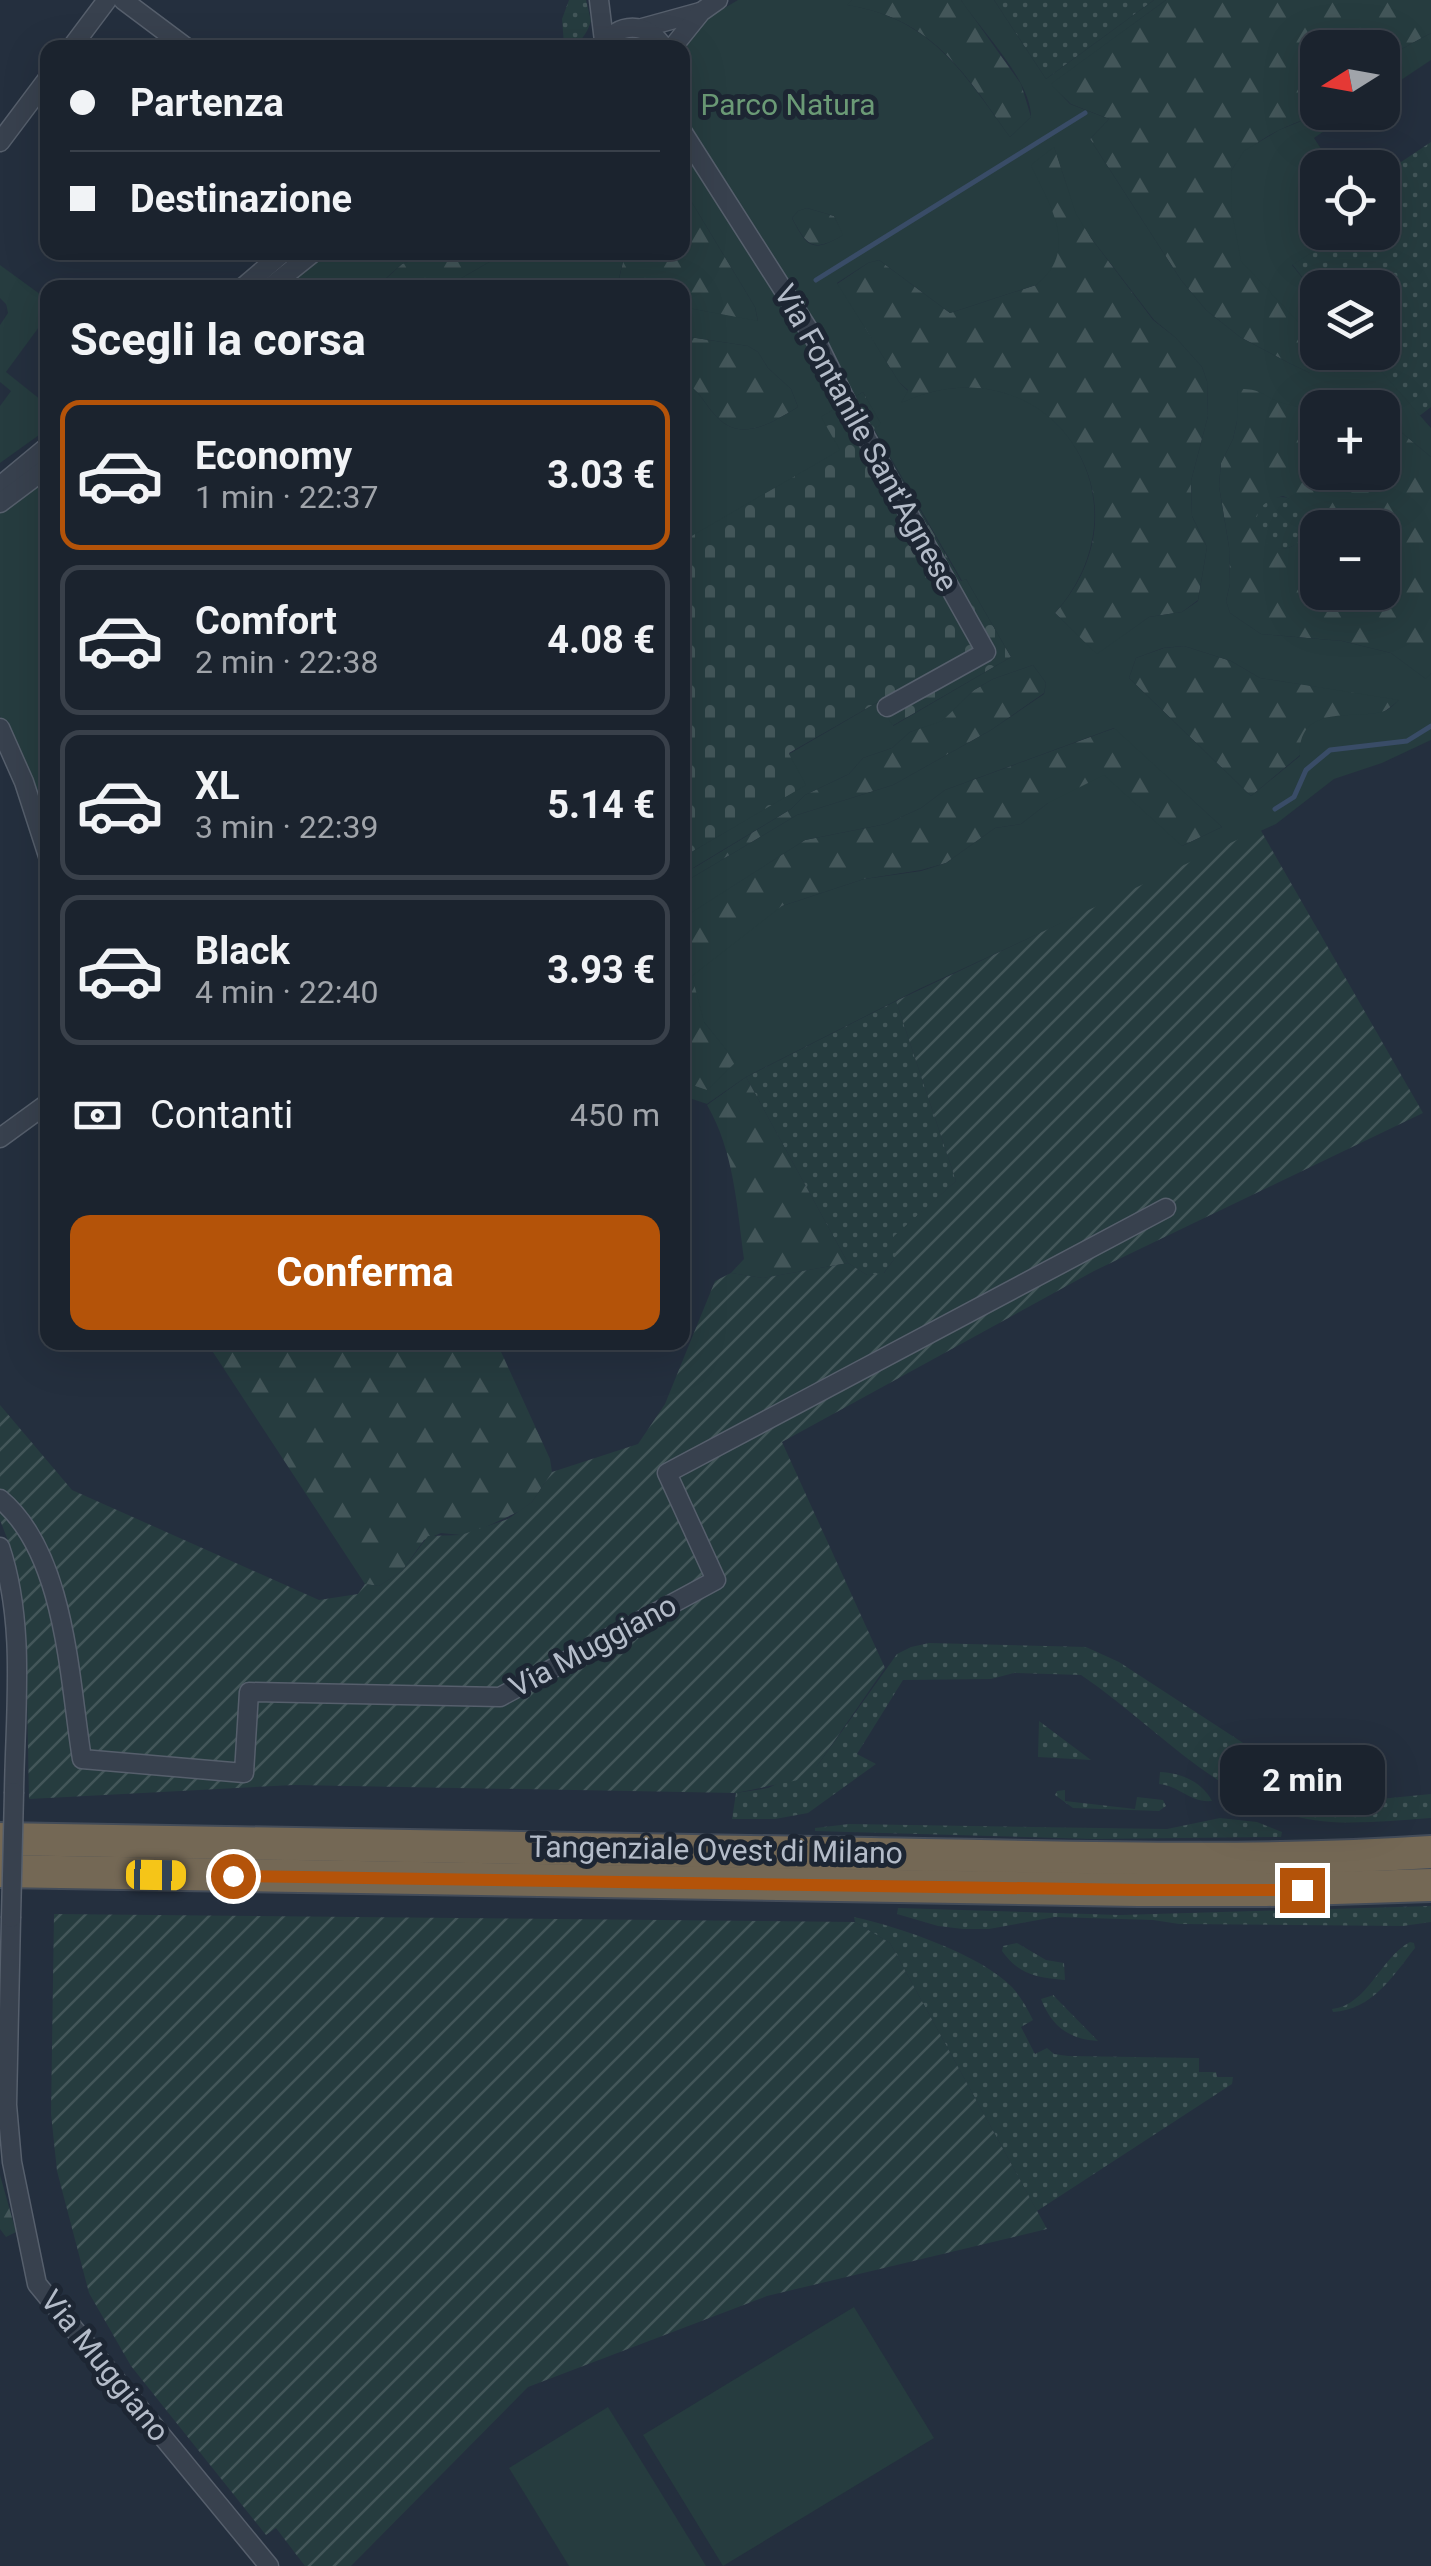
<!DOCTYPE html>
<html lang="it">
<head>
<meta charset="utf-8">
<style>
	body { margin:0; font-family:Roboto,sans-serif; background:#282f3a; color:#f1f3f6; height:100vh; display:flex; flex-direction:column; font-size:38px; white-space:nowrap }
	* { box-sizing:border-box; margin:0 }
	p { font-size:32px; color:#a0a4aa }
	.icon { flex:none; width:55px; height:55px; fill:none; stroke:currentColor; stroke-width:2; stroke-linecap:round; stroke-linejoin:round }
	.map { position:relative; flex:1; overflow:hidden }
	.sheet { position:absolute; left:40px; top:280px; width:650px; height:1070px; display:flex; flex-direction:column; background:#1b232e; border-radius:20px; box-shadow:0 10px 40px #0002,0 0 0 2px #39404a }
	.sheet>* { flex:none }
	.hud { position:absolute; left:40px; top:40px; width:650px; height:220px; border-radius:20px; box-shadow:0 10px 40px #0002,0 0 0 2px #39404a; display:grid; align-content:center; height:220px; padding:0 30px; background:#1b232e }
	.needle { width:65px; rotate:259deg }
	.tools { position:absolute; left:1300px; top:30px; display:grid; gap:20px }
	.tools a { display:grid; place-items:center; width:100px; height:100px; border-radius:20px; background:#1b232e; box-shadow:0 10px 40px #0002,0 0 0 2px #39404a; font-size:50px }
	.end { position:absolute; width:45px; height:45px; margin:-22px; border:12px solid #b45309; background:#fff; box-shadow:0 0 0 5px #fff }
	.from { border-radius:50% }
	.bubble { position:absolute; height:70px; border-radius:20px; background:#1b232e; box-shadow:0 10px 40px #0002,0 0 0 2px #39404a; font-size:32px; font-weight:700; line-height:70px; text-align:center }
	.car { position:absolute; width:30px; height:60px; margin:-30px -15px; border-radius:12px; box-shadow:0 0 8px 2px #0007; background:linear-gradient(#f5c518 24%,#345 0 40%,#f5c518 0 76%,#345 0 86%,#f5c518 0) }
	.hud b { display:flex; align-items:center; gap:35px; height:95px; font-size:38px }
	.hud b+b { border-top:2px solid #39404a }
	.hud i { width:25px; height:25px; background:#f1f3f6 }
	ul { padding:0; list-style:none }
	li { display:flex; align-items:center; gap:30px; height:150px; margin:0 20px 15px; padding:0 10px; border:5px solid #39404a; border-radius:20px }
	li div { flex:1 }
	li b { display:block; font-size:38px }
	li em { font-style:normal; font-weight:700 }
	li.active { border-color:#b45309 }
	li>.icon { width:90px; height:90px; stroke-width:1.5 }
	h2 { padding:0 30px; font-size:45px; line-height:120px }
	.pay { display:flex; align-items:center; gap:25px; height:110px; padding:0 30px; font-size:38px }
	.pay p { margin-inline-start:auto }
	.action { display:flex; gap:20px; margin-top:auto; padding:20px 30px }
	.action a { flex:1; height:115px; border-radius:20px; background:#b45309; color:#fff; font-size:40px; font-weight:700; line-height:115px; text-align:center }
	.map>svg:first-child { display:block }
	.grass { fill:url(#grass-dots) }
	.forest { fill:url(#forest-firs); fill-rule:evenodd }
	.cemetery { fill:url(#cemetery-stones) }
	.park { fill:#263c3f; fill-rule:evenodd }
	.garden { fill:url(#garden-furrows) }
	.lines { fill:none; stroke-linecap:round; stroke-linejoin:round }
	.stream { stroke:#394c67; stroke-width:5 }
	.street-casing { stroke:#565f6c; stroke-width:21 }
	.highway-casing { stroke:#434c59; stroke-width:36 }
	.street { stroke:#38414e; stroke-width:18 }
	.highway { stroke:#746855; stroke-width:32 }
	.street-bridge-casing { stroke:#565f6c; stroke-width:21; stroke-linecap:butt }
	.street-bridge { stroke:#38414e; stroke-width:18 }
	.route { stroke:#b45309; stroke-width:12 }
	.labels { text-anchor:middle; stroke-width:10; stroke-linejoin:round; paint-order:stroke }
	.park-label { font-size:30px; fill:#6b9a76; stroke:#1d2633 }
	.street-label { font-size:30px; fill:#b4bcc9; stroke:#1d2633 }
</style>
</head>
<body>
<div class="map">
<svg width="1431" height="2566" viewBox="0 0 1431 2566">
	<defs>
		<pattern id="grass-dots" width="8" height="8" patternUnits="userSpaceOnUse" patternTransform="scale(2.5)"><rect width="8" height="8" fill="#263c3f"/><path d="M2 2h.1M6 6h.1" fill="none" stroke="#435659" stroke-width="1.8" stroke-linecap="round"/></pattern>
		<pattern id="forest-firs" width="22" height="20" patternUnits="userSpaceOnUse" patternTransform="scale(2.5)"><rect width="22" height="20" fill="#263c3f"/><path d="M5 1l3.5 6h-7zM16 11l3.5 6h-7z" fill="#435659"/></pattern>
		<pattern id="cemetery-stones" width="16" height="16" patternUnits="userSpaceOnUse" patternTransform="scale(2.5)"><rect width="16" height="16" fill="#263c3f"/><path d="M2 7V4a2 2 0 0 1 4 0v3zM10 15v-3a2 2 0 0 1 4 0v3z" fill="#435659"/></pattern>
		<pattern id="garden-furrows" width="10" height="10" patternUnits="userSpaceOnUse" patternTransform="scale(2.5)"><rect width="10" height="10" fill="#263c3f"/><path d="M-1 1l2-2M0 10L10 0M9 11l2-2" fill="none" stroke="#435659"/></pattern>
	</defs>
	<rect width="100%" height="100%" fill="#242f3e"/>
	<g class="grass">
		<path d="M 569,0 L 586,0 L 591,21 C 586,36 578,48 561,47 L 564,44 L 562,19 Z"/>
		<path d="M 994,0 L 1154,0 L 1046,79 Z"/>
		<path d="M 1431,142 L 1431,407 L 1418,417 L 1365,353 L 1382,352 L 1382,288 L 1318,288 L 1317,296 L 1292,264 L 1343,233 L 1382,232 L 1383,174 Z"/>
		<circle cx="1281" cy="523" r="26"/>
		<path d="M 896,1001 L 956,1181 L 895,1236 L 895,1258 L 883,1274 L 867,1275 L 848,1263 L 746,1077 Z"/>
		<path d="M 929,1643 L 1086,1647 L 1119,1662 L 1260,1754 L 1307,1780 L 1358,1797 L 1380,1799 L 1431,1794 L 1431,1818 C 1398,1820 1364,1824 1331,1822 C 1230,1816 1160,1728 1081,1675 L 1014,1673 L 991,1679 L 903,1680 L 857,1754 L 876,1764 L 808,1813 L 775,1819 L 732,1819 L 736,1793 L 768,1788 L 817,1766 L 897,1654 L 911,1647 Z"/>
		<path d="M 1039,1721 L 1091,1760 L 1038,1757 Z"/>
		<path d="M 1160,1772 C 1182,1773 1202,1782 1212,1801 C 1190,1803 1180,1786 1159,1784 Z"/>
		<path d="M 1065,1790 L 1065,1801 L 1135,1809 L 1137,1797 L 1163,1800 L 1166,1806 L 1159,1811 L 1073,1808 L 1055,1795 L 1057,1791 Z"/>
		<path d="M 1220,1818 L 1257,1822 L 1282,1832 L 1281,1837 L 1093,1839 L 848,1832 L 815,1831 L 815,1828 L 849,1824 L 1167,1829 Z"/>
		<path d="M 1431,1906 L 1431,1922 L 1403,1926 L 1179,1924 L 1153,1920 L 1055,1917 L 989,1929 L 963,1929 L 938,1926 L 897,1914 L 898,1908 L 1120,1915 Z"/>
		<path d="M 854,1917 C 899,1927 980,1954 1012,1987 C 1021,1997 1027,2008 1033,2020 L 1021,2027 L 1035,2054 L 1047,2048 L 1054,2054 L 1068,2056 L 1199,2058 L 1199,2072 L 1216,2072 L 1217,2077 L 1233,2077 L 1232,2084 L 1037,2211 L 890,1943 L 855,1922 Z"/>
		<path d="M 1410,1942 L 1414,1943 L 1415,1948 C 1393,1976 1372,2010 1333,2012 L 1332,2009 C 1368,2005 1380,1958 1410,1942 Z"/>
		<path d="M 1017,1943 L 1046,1960 L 1064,1963 L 1065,1980 C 1037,1978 1019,1975 1002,1951 L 1003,1946 Z"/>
		<path d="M 1054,1995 L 1054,1996 L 1098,2041 C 1069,2039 1052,2027 1041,1999 Z"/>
	</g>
	<g class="forest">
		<path d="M 852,0 L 961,0 L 1021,84 L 1031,117 L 1010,137 C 964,72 931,17 845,5 Z"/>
		<path d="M 1166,0 L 1431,0 L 1431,33 L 1383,59 L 1382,48 L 1318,48 L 1318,112 L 1321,113 C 1285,127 1253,137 1231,171 L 1296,318 L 1317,342 L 1318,352 L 1328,353 L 1339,364 L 1334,374 L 1310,373 L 1289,363 L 1240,337 L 1206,310 L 1181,280 L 1090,139 L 1109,119 L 1071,104 L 1050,84 Z"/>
		<path d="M 1054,146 L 1069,192 L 1091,238 L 1153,320 L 1176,338 L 1202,367 L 1207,381 L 1208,416 L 1191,481 L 1192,516 L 1207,547 L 1198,600 L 1182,612 L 1149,617 L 1097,655 L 1055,613 C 1161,496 1039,336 900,404 L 908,390 L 899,382 L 837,284 L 868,263 L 879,260 L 950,313 L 1036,285 C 1075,254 1048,201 1030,165 Z"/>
		<path d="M 683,195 L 688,196 L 755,307 L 758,322 L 683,307 L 682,288 L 617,288 L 625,253 L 682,252 Z"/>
		<path d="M 807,208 L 834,216 L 844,235 C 813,252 808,248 792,218 L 798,211 Z"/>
		<path d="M 433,253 L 519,253 L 491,261 L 446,287 L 376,288 L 402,264 Z"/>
		<path d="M 683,336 L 748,346 L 758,352 L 768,368 L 791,389 L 798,407 C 773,422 741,444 716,416 C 702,401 703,394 683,381 Z"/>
		<path d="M 1258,388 C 1286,407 1295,403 1327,407 L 1318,408 L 1318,472 L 1382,472 L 1383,417 L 1431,457 L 1431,673 L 1427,680 L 1391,653 L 1342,641 L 1261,634 L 1230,613 L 1226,601 L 1230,584 L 1229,547 L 1219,486 L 1221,463 L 1233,439 L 1237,421 L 1237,389 ZM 1283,496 C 1300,502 1317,520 1301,539 C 1273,573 1225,509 1283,496 ZM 1318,528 L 1382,528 L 1382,592 L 1318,592 Z"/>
		<path d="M 1184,646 L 1231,661 L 1260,678 L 1401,699 L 1385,711 L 1300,755 L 1251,796 L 1129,678 L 1136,658 L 1164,648 Z"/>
		<path d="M 1033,665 L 1046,683 L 1044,693 L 991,730 L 893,785 L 797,815 L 683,883 L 683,869 L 694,868 L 791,809 L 805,795 L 849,774 L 863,758 L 892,748 L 910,732 L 942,720 L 974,690 L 993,679 Z"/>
		<path d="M 1115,728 L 1222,827 L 1182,846 L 1048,803 L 1021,824 L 995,828 L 946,863 L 921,870 L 864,879 L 782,906 L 704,1022 L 737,1062 L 707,1091 L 683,1082 L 682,918 L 805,840 L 886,824 L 921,808 L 945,790 Z"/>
		<path d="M 746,1077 L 848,1263 L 763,1278 L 731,1273 L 744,1259 C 737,1207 734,1151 707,1105 Z"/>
		<path d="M 207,1343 L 497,1343 L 550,1459 L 552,1472 L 532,1502 L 520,1511 L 477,1531 L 461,1535 L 441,1533 L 424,1540 L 402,1571 L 379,1586 L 365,1584 Z"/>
		<path d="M 0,2175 L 16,2232 L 6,2237 L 0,2229 Z"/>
	</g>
	<path class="cemetery" d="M 863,392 L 882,425 L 874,430 L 961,581 L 966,579 L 1011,657 L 892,726 L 878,702 L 789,753 L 807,785 L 683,857 L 682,541 L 839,450 L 820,417 Z"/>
	<g class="park">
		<path d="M 738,0 L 852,0 L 847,5 C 931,18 964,73 1010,137 L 1031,117 C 1031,80 981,31 961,0 L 994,0 L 1046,79 L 1154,0 L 1166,0 L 1051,84 L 1070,104 L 1109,119 L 1090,139 L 1181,280 L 1206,310 L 1240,337 L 1289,363 L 1310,373 L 1334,373 L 1339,364 L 1328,353 L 1365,353 L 1431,428 L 1431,457 L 1383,417 L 1382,408 L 1371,407 L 1365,402 C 1342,410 1306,411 1283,403 C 1263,397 1263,388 1238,389 L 1237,421 L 1233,439 L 1221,463 L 1219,486 L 1229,547 L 1230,584 L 1226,601 L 1230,613 L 1261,634 L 1342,641 L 1391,653 L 1426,679 L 1431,673 L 1431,740 L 1382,763 L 1334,779 L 1276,824 L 917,990 L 746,1077 L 707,1104 L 683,1096 L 683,1082 L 707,1090 L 736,1062 L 704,1022 L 692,976 L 782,906 L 864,879 L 921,871 L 946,863 L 995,828 L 1021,824 L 1048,803 L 1104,775 L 1182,846 L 1222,827 L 1114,728 L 945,790 L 921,808 L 886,824 L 805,840 L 683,918 L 683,883 L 797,815 L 893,785 L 991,730 L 1044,694 L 1046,683 L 1033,665 L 993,679 L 974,690 L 942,721 L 910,732 L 892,748 L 863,758 L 849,774 L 805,795 L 791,809 L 693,868 L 683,869 L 683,857 L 806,785 L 789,754 L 878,702 L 893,726 L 1011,657 L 966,579 L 962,581 L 874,429 L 881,424 L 863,392 L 821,417 L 840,450 L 683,541 L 683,381 C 703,394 702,401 716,416 C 741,444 773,422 798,407 L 791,389 L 768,368 L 758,352 L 748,346 L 683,336 L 683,307 L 758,321 L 755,307 L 688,196 L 683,195 L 682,48 L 704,20 ZM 1054,147 L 1076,214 L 1091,238 L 1154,320 L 1176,338 L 1202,367 L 1207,381 L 1208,416 L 1191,481 L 1192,516 L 1207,547 L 1198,601 L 1182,612 L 1149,617 L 1097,654 L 1055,613 C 1158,496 1043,337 901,403 L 908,391 L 899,382 L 837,283 L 868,263 L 879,260 L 950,313 L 1036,285 C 1081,249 1049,205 1031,165 ZM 807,208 L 834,216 L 843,235 C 813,253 807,248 792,218 L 798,211 ZM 1184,646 L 1231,661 L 1260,678 L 1399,700 C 1395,703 1392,707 1387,710 C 1362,722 1297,700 1300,756 L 1251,796 L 1129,678 L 1136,658 L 1163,648 Z"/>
		<path d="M 1431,33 L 1431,60 L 1383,92 L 1383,59 Z"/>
		<path d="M 1321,113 L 1351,113 L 1314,138 L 1333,167 L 1318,168 L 1318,232 L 1343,233 L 1292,265 L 1317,296 L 1317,342 L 1241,261 L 1232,213 L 1231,171 L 1244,151 L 1279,130 Z"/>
		<path d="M 325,253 L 433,253 L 402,264 L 376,287 L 280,288 Z"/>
		<path d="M 519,253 L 519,252 L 625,253 L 617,287 L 446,287 L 491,261 Z"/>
		<path d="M 0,265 L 48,300 L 47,316 L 6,372 L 46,404 L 43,408 L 46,430 L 0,463 L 0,406 L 11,391 L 0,382 L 0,325 L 8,313 L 6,304 L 0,298 Z"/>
		<path d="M 47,471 L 47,839 L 30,784 L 0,716 L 0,508 Z"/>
		<path d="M 854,2307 L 934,2438 L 723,2566 L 643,2435 Z"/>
		<path d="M 608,2407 L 706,2566 L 569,2566 L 509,2468 Z"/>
	</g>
	<g class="garden">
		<path d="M 1260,829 L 1423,1113 L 1094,1271 L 782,1442 L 885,1668 L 817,1766 L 798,1780 L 736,1793 L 294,1785 L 29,1799 L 26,1641 L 12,1551 L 0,1520 L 0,1405 L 72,1490 L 319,1600 L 358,1594 L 365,1584 L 379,1586 L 402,1571 L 428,1536 L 461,1535 L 508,1519 L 532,1502 L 552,1472 L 638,1444 L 665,1404 L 715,1281 L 731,1273 L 763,1278 L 848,1263 L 867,1275 L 884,1273 L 895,1258 L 894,1236 L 956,1181 L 896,1001 Z"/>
		<path d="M 54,1914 L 855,1922 L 890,1943 L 1047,2229 L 767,2296 L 528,2387 L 351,2566 L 305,2566 L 276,2528 L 266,2535 L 131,2366 L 89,2293 L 57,2171 L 51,2114 Z"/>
	</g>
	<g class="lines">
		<g class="stream">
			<path d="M 816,280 L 1085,113"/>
			<path d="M 1275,809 L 1294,797 L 1306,770 L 1330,750 L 1407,741 L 1431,726"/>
		</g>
		<g class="street-casing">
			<g id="street">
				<path d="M 123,0 L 187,48"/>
				<path d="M 599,0 L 604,41"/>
				<path d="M 642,28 L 700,12"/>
				<path d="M 71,48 L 107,0"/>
				<path d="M 601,48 C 617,21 648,21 664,48"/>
				<path d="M 672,48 L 701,12 L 718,0"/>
				<path d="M 682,131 L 819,346 L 850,409 L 986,652 L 887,707"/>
				<path d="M 0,142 L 48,78"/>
				<path d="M 242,288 L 284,252"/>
				<path d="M 269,288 L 314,252"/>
				<path d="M 0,486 L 48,446"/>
				<path d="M 0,503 L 48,467"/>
				<path d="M 0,728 L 24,782 L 48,856"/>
				<path d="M 0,1138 L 48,1103"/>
				<path d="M 0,1499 C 66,1554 69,1679 82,1759 L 244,1773 L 249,1692 L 500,1697 L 716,1580 L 667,1473 L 1166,1208"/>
				<path d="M 0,1547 C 26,1624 15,1712 14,1792"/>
				<path d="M 11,1918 L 7,2105 L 12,2162 L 37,2284 L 269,2566"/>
			</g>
		</g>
		<g class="highway-casing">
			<g id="highway">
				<path d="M 0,1839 C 290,1843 580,1849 871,1854 C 1057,1857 1245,1864 1431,1852"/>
				<path d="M 0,1871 L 1138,1890 L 1266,1890 L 1431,1885"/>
			</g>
		</g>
		<use href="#street" class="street"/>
		<use href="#highway" class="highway"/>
		<g class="street-bridge-casing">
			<path id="street-bridge" d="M 11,1918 L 14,1792"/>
		</g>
		<use href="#street-bridge" class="street-bridge"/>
	</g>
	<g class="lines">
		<path class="route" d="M 233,1876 L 1138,1890 L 1302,1890"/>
	</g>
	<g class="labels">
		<g class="park-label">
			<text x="788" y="115">Parco Natura</text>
		</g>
		<g class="street-label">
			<text transform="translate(866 438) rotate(61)" y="10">Via Fontanile Sant'Agnese</text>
			<text transform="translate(593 1646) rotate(-28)" y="10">Via Muggiano</text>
			<text transform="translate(716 1850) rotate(1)" y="10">Tangenziale Ovest di Milano</text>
			<text transform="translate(105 2366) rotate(51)" y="10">Via Muggiano</text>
		</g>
	</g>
</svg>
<div class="tools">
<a><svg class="needle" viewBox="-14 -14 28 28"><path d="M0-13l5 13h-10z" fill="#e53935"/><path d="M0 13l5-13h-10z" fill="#a0a4aa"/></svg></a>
<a><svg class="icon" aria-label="locate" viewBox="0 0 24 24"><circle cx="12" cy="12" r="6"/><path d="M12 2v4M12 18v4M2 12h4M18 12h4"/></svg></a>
<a><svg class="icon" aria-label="layers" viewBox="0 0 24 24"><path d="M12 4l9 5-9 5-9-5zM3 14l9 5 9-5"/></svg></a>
<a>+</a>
<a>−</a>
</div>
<i class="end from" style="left:233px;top:1876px"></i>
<i class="end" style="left:1302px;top:1890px"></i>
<div class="bubble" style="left:1220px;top:1745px;width:165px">2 min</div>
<i class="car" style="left:156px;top:1875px;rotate:91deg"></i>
<div class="hud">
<b><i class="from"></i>Partenza</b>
<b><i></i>Destinazione</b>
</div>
<section class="sheet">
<h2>Scegli la corsa</h2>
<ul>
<li class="active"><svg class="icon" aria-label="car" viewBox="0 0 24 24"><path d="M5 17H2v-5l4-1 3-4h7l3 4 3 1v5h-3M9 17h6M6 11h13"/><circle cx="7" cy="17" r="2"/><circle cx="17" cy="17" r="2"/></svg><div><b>Economy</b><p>1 min · 22:37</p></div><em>3.03 €</em></li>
<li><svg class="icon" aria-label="car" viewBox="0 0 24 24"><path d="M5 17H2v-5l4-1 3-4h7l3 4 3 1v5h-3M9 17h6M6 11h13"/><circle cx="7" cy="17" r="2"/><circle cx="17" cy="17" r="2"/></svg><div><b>Comfort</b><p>2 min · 22:38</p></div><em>4.08 €</em></li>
<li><svg class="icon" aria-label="car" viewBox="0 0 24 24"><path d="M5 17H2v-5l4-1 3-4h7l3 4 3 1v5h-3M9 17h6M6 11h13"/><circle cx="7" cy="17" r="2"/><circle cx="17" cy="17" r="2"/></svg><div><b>XL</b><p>3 min · 22:39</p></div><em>5.14 €</em></li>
<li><svg class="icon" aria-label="car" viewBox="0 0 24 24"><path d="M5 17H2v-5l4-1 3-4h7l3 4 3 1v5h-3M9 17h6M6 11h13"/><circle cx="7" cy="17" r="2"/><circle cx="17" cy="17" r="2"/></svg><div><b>Black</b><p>4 min · 22:40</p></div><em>3.93 €</em></li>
</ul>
<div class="pay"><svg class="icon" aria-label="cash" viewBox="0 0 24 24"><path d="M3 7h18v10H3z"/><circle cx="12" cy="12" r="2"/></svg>Contanti<p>450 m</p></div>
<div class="action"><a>Conferma</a></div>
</section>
</div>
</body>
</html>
